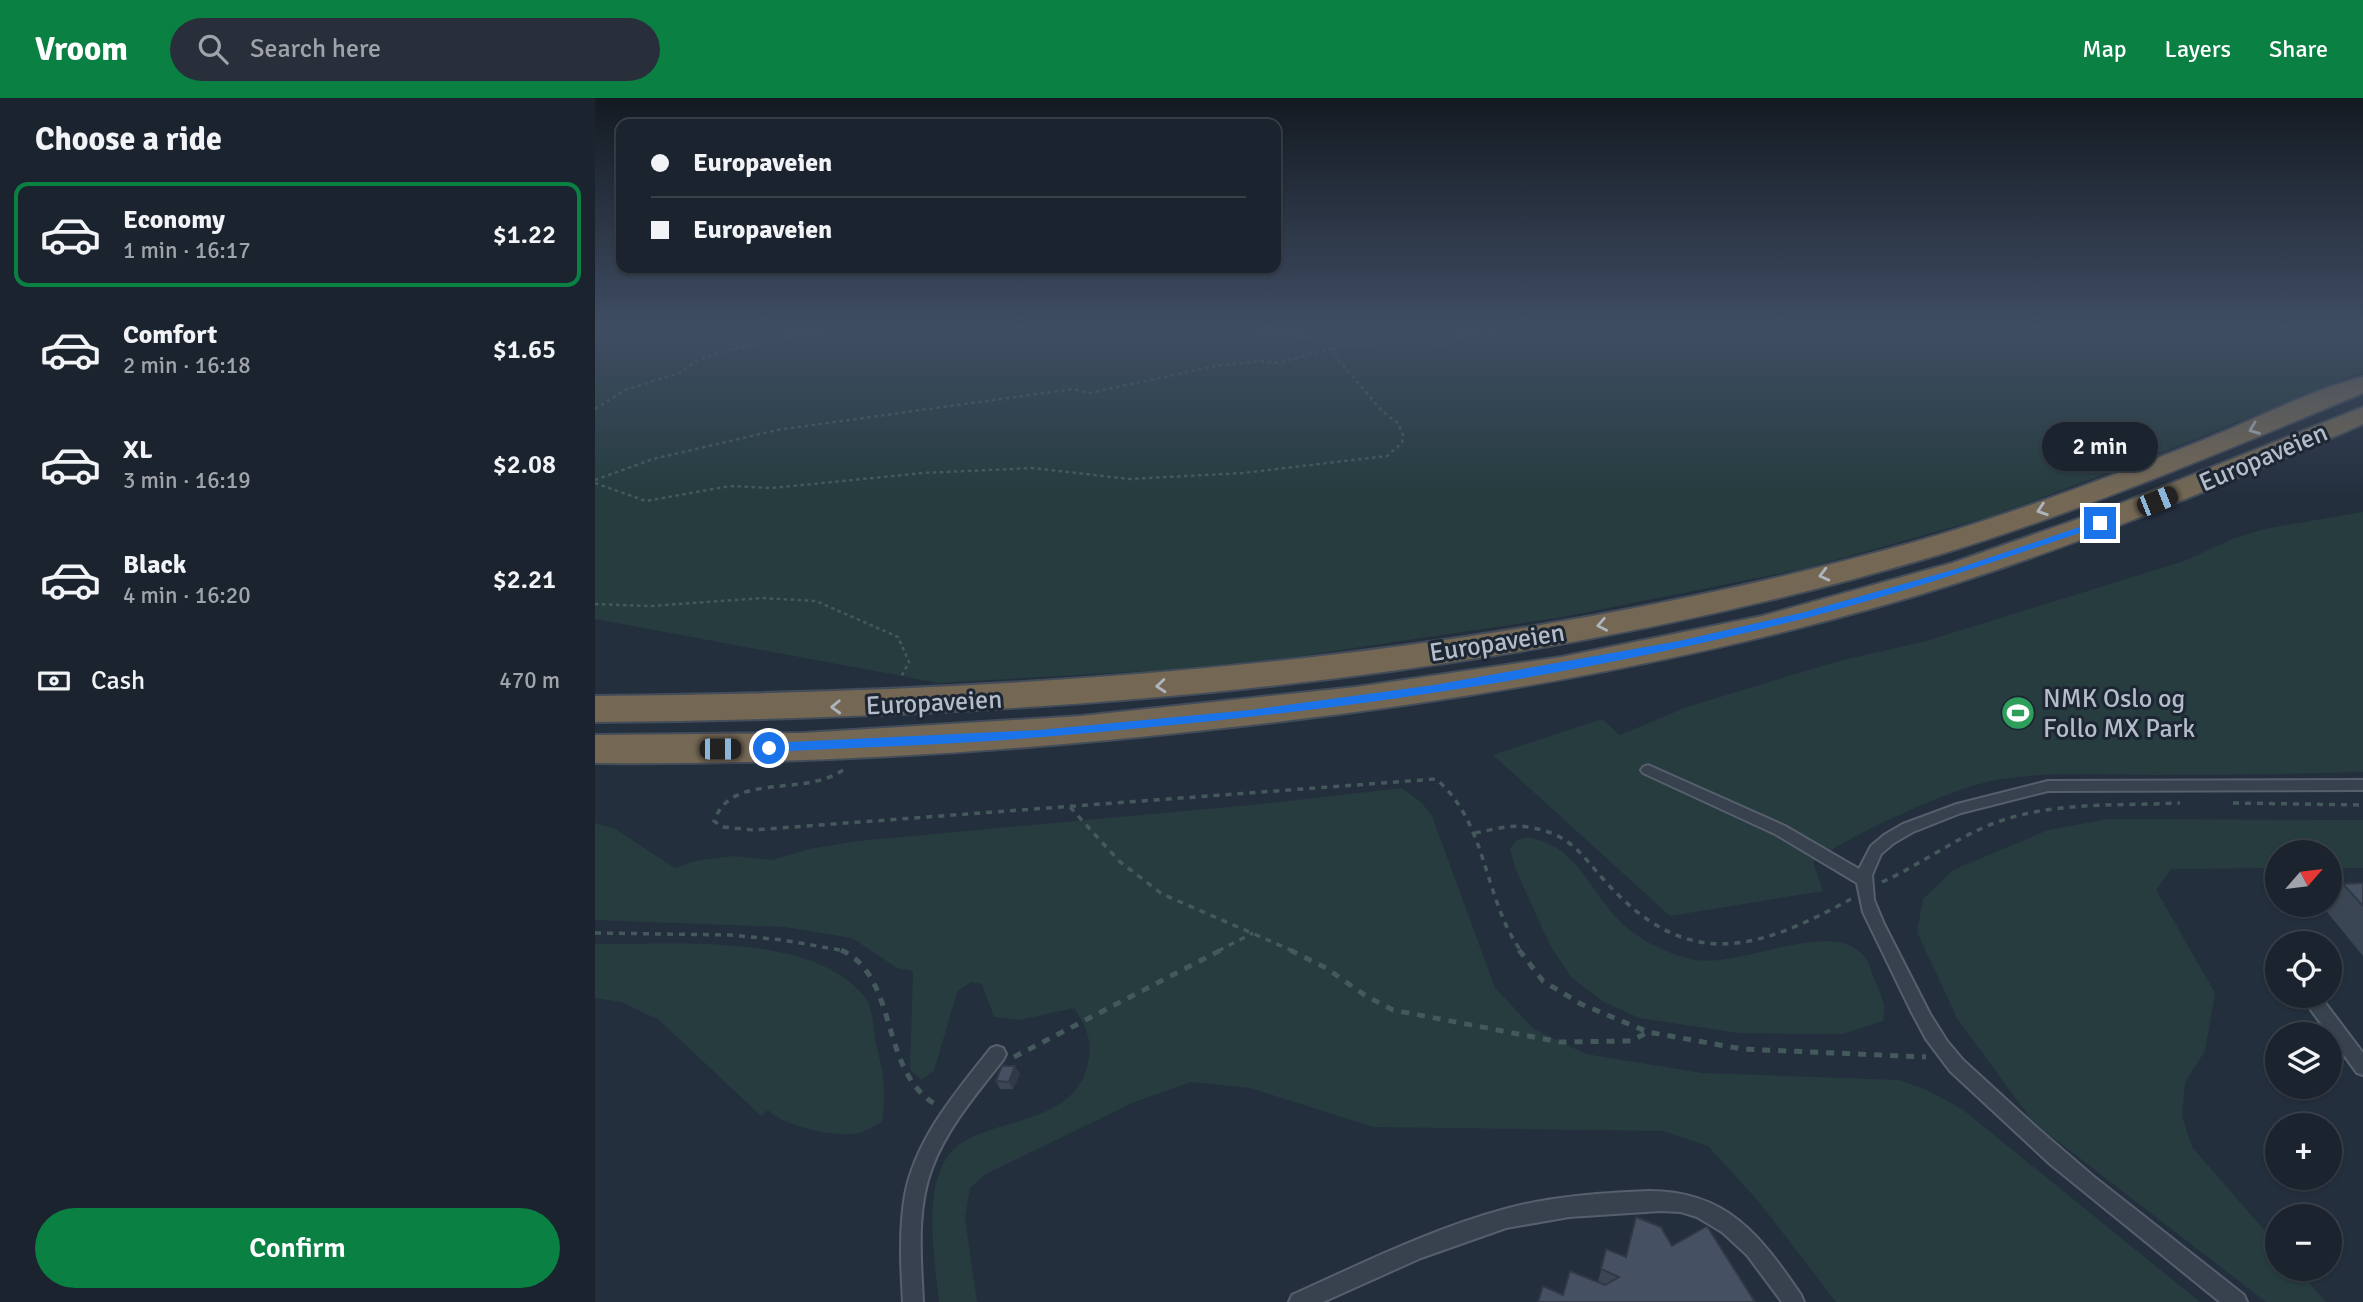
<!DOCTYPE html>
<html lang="en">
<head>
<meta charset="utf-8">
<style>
	body { margin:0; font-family:Signika,sans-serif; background:#282f3a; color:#f1f3f6; height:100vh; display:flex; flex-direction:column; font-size:26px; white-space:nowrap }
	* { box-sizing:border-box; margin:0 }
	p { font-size:23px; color:#a0a4aa }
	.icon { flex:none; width:38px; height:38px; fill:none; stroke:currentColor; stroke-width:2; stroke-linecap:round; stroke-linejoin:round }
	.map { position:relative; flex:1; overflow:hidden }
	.drawer { display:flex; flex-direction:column; background:#1b232e; width:595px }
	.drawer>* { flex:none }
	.hud { position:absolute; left:21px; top:21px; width:665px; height:154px; border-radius:14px; box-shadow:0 2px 5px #0004,0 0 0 2px #39404a; display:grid; align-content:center; height:154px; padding:0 35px; background:#1b232e }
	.needle { width:46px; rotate:62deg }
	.fabs { position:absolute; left:1670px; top:742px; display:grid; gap:14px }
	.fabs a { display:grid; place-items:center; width:77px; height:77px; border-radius:50%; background:#1b232e; box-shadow:0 2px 5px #0004,0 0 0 2px #39404a; font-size:35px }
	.end { position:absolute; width:32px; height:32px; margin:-16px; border:9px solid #1a73e8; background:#fff; box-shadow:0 0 0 4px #fff }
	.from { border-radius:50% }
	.bubble { position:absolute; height:49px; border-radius:24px; background:#1b232e; box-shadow:0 2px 5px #0004,0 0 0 2px #39404a; font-size:23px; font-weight:600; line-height:49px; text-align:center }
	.car { position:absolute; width:21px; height:42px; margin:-21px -10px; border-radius:9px; box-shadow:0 0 5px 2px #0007; background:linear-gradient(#222 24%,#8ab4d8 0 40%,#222 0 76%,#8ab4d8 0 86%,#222 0) }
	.hud b { display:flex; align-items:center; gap:24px; height:66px; font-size:26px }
	.hud b+b { border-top:2px solid #39404a }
	.hud i { width:18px; height:18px; background:#f1f3f6 }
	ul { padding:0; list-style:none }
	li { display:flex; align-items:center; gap:21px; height:105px; margin:0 14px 10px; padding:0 21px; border:4px solid transparent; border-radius:14px }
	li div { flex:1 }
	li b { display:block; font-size:26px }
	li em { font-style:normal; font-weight:600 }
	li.on { border-color:#0b8043 }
	li>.icon { width:63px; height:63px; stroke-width:1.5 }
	h2 { padding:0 35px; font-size:32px; line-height:84px }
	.pay { display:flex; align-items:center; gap:18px; height:77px; padding:0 35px; font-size:26px }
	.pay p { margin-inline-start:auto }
	.button { display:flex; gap:14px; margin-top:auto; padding:14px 35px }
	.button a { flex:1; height:80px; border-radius:42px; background:#0b8043; color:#fff; font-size:28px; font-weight:600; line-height:80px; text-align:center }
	header { display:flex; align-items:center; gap:42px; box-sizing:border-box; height:98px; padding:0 35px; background:#0b8043; color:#fff }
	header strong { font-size:33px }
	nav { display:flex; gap:38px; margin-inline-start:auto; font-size:24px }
	.search { width:490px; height:63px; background:#282f3a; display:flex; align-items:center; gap:18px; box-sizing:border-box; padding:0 24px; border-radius:38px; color:#a0a4aa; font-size:26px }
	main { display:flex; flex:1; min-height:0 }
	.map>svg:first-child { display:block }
	.green { fill:#263c3f }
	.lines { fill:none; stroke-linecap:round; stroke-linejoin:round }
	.service-casing { stroke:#565f6c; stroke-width:4 }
	.motorway-casing { stroke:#434c59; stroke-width:4 }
	.path-far2 { stroke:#44595c; stroke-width:2.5; stroke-dasharray:3.5 3.5; stroke-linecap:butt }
	.path-far1 { stroke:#44595c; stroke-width:3.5; stroke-dasharray:6 6; stroke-linecap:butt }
	.path { stroke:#44595c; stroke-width:5; stroke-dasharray:8 8; stroke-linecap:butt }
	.service { fill:#38414e; fill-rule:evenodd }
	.motorway { fill:#746855; fill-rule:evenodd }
	.wall { fill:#3b4654 }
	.shaded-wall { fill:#303945 }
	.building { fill:#455162; stroke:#303945; stroke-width:2 }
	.oneway { stroke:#aeb4bd }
	.route { fill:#1a73e8 }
	.labels { text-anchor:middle; stroke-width:6; stroke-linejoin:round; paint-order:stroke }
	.street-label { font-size:26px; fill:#b4bcc9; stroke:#1d2633 }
	.poi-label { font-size:26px; fill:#b4bcc9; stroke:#1d2633; text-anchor:start }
</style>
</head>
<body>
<header>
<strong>Vroom</strong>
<div class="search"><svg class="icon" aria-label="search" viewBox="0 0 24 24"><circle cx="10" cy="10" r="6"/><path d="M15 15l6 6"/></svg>Search here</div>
<nav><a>Map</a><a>Layers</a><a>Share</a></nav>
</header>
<main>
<section class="drawer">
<h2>Choose a ride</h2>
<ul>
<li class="on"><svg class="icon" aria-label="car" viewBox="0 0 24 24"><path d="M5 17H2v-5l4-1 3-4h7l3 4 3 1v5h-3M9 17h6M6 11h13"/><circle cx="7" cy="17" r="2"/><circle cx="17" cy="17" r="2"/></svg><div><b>Economy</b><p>1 min · 16:17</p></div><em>$1.22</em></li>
<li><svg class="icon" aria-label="car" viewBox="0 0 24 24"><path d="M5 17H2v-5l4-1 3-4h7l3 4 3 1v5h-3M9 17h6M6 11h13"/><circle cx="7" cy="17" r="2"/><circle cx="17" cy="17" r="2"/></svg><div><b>Comfort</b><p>2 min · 16:18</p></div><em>$1.65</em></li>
<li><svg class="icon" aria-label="car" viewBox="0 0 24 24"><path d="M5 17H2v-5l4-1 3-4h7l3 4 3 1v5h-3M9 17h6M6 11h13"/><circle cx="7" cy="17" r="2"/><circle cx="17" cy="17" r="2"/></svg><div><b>XL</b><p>3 min · 16:19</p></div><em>$2.08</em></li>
<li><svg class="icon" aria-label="car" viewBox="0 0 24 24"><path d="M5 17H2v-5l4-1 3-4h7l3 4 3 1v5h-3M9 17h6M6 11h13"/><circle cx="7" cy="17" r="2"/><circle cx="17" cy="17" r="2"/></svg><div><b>Black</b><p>4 min · 16:20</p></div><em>$2.21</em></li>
</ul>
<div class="pay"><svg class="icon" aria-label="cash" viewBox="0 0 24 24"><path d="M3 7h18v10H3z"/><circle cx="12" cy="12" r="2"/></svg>Cash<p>470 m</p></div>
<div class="button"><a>Confirm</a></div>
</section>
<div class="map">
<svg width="1768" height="1204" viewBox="0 0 1768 1204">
	<rect width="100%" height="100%" fill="#242f3e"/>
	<g class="green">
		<path d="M 0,228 L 1768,228 L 1768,273 L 1573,352 L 1401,417 L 1212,470 L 968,519 L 638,568 L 344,585 L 0,521 Z"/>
		<path d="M 1768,414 L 1768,674 C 1699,676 1630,677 1561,677 C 1509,677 1457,673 1407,681 C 1359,688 1257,736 1218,764 L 1228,793 L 1075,818 L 898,657 L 1007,621 L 1025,637 L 1092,609 L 1240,564 L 1331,543 L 1589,463 L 1640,440 L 1669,431 Z"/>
		<path d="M 807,690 L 827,705 L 837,718 L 900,890 L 939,931 L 991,956 L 1107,975 L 1304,982 L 1332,992 L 1367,1011 L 1605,1204 L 1241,1204 L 1164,1104 L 1113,1048 L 1068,1033 L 778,1029 L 655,990 L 596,984 L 537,1005 L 391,1076 L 375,1090 L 370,1120 L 382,1204 L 344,1204 C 340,1163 326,1087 357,1053 C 390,1018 475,1031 492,969 C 499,945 492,930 479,910 L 425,922 L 399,919 L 387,886 L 376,884 L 362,894 L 339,973 L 326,982 L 315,972 L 318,873 L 302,870 L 257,840 L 189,829 L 0,822 L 0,725 L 20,731 L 80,770 L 100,763 L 138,758 L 177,762 L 214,751 L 263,743 L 667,706 Z"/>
		<path d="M 1513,721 L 1768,722 L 1768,770 L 1734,770 L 1734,754 L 1682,754 L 1682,770 L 1576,771 L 1561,792 L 1620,895 L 1610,953 L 1590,984 L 1587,1018 L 1597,1049 L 1682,1147 L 1682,1171 L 1702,1171 L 1731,1204 L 1671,1204 L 1439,1025 L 1363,922 L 1322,834 L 1328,801 L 1358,772 L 1453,732 Z"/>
		<path d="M 931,739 C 977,745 992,785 1019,817 C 1038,839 1067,854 1096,861 C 1142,873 1238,817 1270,859 C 1274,864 1276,872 1278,878 C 1285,895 1292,905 1288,923 L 1248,936 L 1144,935 L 1044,920 L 1007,903 L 976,879 L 955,847 L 920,770 L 915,751 L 922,742 Z"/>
		<path d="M 0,846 C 76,847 218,833 270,899 C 278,909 278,932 281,945 C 288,975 292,993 287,1024 C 281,1027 274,1032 267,1034 C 244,1041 189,1029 173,1012 L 166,1018 L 64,922 L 26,904 L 0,900 Z"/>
	</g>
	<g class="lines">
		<g class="service-casing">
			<g id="service">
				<path d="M 1053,667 L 1190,728 L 1264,771 L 1276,748 L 1289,737 L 1308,726 L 1362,706 L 1453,683 L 1768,682 L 1768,692 L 1453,693 L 1366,715 L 1318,734 L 1299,745 L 1286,756 L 1277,777 L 1279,802 L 1289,826 L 1335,916 L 1352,943 L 1368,962 L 1440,1028 L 1498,1078 L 1649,1197 L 1652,1204 L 1625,1204 L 1455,1066 L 1355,973 L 1331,941 L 1316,913 L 1268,814 L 1262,785 L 1180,736 L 1048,675 L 1046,672 L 1048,669 Z"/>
				<path d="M 1722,900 L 1728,902 L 1768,955 L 1768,977 L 1762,975 L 1716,912 L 1714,907 L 1716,902 Z"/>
				<path d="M 402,948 L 408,950 L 411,956 L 408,962 C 382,995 352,1030 337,1070 C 321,1112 326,1160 328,1204 L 308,1204 C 306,1168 304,1132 310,1097 C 321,1040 361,994 396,950 Z"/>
				<path d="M 1054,1093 C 1132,1093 1165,1137 1206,1197 L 1209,1204 L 1187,1204 L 1152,1157 L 1127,1134 L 1102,1119 L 1086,1114 L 1065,1113 L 974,1119 L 911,1130 L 826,1160 L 728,1204 L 694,1204 L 697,1197 C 766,1166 836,1131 910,1111 C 957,1098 1006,1095 1054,1093 Z"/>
			</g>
		</g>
		<g class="motorway-casing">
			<g id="motorway">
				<path d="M 1768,279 L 1768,295 C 1628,353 1488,413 1343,457 C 908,587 451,620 0,624 L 0,598 C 443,594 887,565 1316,445 C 1418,416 1517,378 1616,339 C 1665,319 1716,292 1768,279 Z"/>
				<path d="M 1768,309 L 1768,326 C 1609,395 1449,462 1282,509 C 1059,572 830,609 601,633 C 401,655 201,667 0,665 L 0,637 L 208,635 L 486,618 L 761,589 L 966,559 L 1167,518 L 1357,465 L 1509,412 Z"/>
			</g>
		</g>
		<g class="path-far2">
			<path d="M 655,228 L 745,247 L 823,243 L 852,247 L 872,234 L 898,228"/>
			<path d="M 0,311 L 30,292 L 87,274 C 108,253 150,249 178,243 C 196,239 214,233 231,228"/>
			<path d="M 0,382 L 58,361 L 182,332 L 478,291 L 495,295 L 619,268 L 666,263 L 683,265 L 739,250"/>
			<path d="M 0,385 L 51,403 L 135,388 L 177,390 L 328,375 L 438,370 L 534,381 L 648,375 L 792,358 L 807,345 L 808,337 L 803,325 L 787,313 L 742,260 L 739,250 L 745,247"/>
			<path d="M 0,506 L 55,508 L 166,500 L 221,503 L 303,539 L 314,564 L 306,579"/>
		</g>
		<g class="path-far1">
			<path d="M 248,672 C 207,700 137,673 119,723 L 128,729 L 158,732 L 841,681 C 893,725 888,800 926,853"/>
			<path d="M 1638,705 L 1768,707"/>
			<path d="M 475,709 L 524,763 L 567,796 L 698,853"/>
			<path d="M 880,735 C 897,732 915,726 933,729 C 975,736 983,753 1009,782 C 1091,874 1159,854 1256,801"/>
			<path d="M 1287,784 C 1325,767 1359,741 1397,726 C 1456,703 1523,708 1585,705"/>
			<path d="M 0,835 L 135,837 L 188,842 L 250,853"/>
			<path d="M 623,853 L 658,835"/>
		</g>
		<g class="path">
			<path d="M 246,852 C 304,878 284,972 340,1006"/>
			<path d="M 695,852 L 731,870 L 771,898 L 798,912 L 965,944 L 1036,943 L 1053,934"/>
			<path d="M 924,852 L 948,883 L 986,906 L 1053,934 L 1147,951 L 1331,959"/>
			<path d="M 419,959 L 626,852"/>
		</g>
		<use href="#service" class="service"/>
		<use href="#motorway" class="motorway"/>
	</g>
	<g class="wall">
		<path d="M 1768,785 L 1768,858 L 1728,809 L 1729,807 L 1734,807 L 1734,801 L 1748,786 Z"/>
		<path d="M 425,976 L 418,991 L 405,991 L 401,983 Z"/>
		<path d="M 1077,1148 L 1160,1204 L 968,1197 L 1003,1184 L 1011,1151 L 1031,1159 Z"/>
	</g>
	<path class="shaded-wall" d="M 420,968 L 425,976 L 418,991 L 414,984 Z"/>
	<g class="building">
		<path d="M 1768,785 L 1768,808 L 1748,786 Z"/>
		<path d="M 407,968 L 420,968 L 414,984 L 401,983 Z"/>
		<path d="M 1041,1119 L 1066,1129 L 1077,1148 L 1112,1128 L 1160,1204 L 943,1204 L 948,1188 L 968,1197 L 975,1173 L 1010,1187 L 1024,1179 L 1006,1171 L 1011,1151 L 1031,1159 Z"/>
	</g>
	<defs><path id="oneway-chevron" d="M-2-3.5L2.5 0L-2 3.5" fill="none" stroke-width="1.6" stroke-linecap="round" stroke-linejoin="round" transform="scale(1.75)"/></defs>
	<g class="oneway">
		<use href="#oneway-chevron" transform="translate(1659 331) rotate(159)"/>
		<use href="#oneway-chevron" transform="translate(1447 412) rotate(161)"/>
		<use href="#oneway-chevron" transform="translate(1229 477) rotate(166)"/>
		<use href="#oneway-chevron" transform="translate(1007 527) rotate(169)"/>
		<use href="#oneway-chevron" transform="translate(566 588) rotate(175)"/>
		<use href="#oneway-chevron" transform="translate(241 609) rotate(178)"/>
	</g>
	<linearGradient id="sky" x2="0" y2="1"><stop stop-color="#141a22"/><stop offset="0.58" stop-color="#3f4d63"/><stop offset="1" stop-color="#3f4d63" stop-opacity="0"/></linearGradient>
	<rect width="1768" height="396" fill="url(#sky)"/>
	<path class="route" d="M 1505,422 L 1508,427 C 1411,460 1314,493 1215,519 C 964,584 705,618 447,639 C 356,647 265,649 174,654 L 168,650 L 174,645 L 444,632 L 655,612 L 839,587 L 1084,543 L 1210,514 L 1361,471 Z"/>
	<defs>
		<g id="stadium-disc" transform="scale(1.75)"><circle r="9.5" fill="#2e9e5b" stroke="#1d2633"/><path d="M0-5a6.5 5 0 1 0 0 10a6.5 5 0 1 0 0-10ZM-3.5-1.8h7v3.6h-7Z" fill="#fff"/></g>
	</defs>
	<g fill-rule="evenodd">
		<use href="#stadium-disc" x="1423" y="615"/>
	</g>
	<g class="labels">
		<g class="street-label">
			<text transform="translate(1668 359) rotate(-23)" y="9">Europaveien</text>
			<text transform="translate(902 544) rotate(-9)" y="9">Europaveien</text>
			<text transform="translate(339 604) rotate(-3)" y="9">Europaveien</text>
		</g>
		<g class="poi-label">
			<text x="1448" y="609">NMK Oslo og<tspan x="1448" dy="30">Follo MX Park</tspan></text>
		</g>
	</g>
</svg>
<div class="fabs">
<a><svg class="needle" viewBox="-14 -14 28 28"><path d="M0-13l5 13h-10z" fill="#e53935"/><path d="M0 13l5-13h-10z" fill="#a0a4aa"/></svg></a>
<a><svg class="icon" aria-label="locate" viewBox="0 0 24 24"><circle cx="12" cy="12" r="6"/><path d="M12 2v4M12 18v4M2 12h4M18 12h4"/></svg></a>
<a><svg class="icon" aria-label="layers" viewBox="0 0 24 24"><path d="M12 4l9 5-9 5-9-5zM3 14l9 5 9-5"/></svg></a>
<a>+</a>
<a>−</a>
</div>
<i class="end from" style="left:174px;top:650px"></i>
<i class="end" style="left:1505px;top:425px"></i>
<div class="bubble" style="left:1447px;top:324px;width:116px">2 min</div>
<i class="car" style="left:1562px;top:403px;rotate:68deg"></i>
<i class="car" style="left:125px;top:651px;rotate:90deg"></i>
<div class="hud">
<b><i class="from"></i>Europaveien</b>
<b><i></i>Europaveien</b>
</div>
</div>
</main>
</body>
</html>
